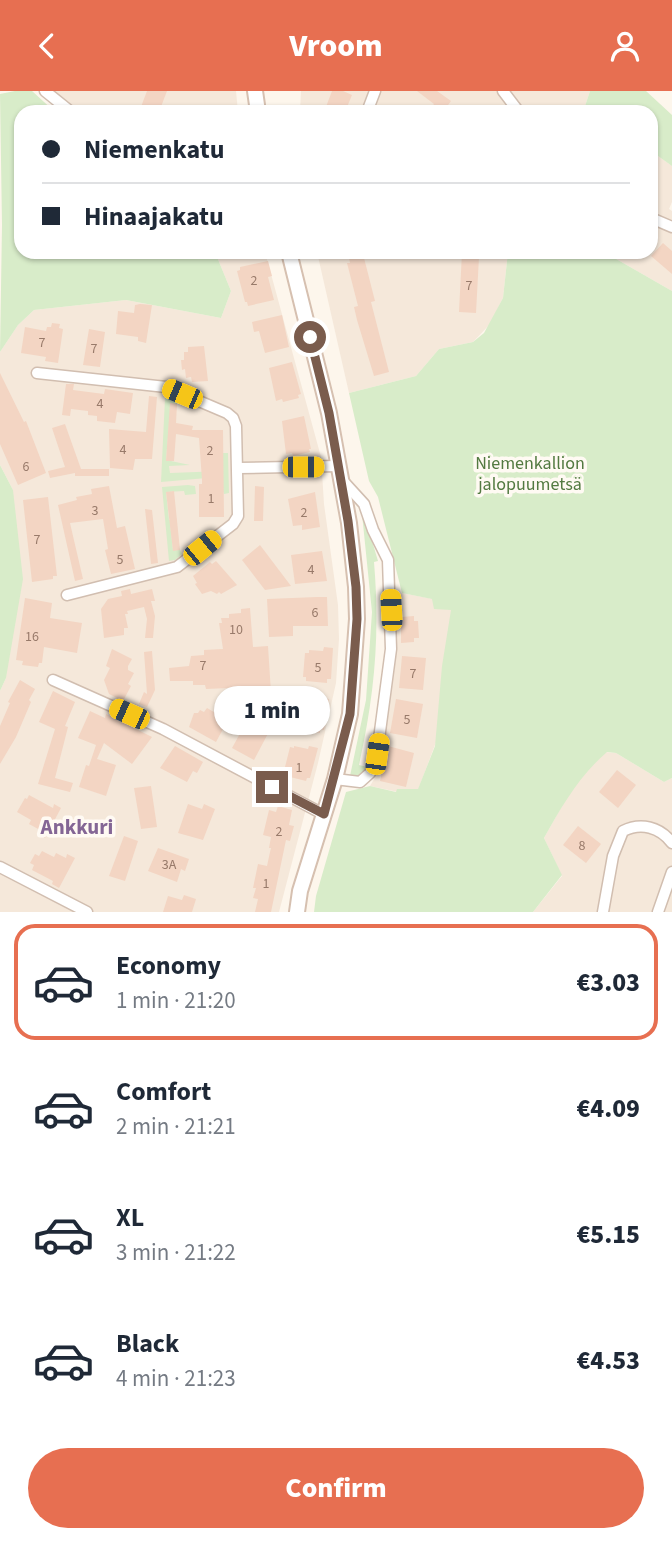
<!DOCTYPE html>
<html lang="en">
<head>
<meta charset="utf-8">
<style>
	body { margin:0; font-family:"Source Sans 3",sans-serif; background:#f6f6f7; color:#1f2937; height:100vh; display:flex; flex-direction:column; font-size:26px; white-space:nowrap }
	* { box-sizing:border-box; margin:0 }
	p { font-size:23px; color:#747a83 }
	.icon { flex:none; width:38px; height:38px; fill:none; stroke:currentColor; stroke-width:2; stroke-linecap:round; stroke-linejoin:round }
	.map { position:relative; height:821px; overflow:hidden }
	.drawer { display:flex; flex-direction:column; background:#fff; flex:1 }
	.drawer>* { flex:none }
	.top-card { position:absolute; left:14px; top:14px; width:644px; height:154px; border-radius:21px; box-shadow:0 2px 5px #0004; display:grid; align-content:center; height:154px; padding:0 28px; background:#fff }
	.end { position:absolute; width:32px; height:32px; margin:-16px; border:9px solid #7a5c4d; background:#fff; box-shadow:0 0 0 4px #fff }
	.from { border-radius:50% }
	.bubble { position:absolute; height:49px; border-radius:24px; background:#fff; box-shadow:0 2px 5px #0004; font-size:23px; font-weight:800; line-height:49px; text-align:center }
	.car { position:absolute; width:21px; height:42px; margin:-21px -10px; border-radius:9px; box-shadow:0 0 5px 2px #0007; background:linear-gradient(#f5c518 24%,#345 0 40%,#f5c518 0 76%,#345 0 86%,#f5c518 0) }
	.top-card b { display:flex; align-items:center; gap:24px; height:66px; font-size:26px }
	.top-card b+b { border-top:2px solid #e0e1e3 }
	.top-card i { width:18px; height:18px; background:#1f2937 }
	ul { padding:12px 0 0; list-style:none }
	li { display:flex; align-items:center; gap:21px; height:116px; margin:0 14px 10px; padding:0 14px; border:4px solid transparent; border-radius:21px }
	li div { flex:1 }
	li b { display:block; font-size:26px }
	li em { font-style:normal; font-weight:800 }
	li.active { border-color:#e76f51 }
	li>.icon { width:63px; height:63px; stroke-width:1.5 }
	.cta { display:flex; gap:14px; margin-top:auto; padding:14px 28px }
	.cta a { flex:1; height:80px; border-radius:42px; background:#e76f51; color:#fff; font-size:28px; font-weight:800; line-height:80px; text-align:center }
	header { display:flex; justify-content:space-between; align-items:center; height:91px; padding:0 28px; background:#e76f51; color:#fff; font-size:32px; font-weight:800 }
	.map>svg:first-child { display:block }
	.residential { fill:#f5e8da }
	.green { fill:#d8ecc9 }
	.building { fill:#f3d5c3 }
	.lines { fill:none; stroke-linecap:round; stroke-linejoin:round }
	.street-casing { stroke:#d1beb0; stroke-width:13 }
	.secondary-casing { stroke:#d6c0b0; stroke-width:18 }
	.street { stroke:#fff; stroke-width:10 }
	.secondary { stroke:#fff; stroke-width:14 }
	.route { stroke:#7a5c4d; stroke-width:9 }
	.labels { text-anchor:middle; stroke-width:7; stroke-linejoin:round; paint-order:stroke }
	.number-label { font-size:14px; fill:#987a6a }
	.park-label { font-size:18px; fill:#537a41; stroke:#fffaf3 }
	.quarter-label { font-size:21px; font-weight:bold; fill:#846695; stroke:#fffaf3 }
</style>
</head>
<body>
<header><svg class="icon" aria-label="back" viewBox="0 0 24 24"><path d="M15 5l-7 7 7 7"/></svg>Vroom<svg class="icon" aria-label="person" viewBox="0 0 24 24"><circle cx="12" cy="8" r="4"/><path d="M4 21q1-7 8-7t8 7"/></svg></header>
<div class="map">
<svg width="672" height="821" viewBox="0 0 672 821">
	<rect width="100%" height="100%" fill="#fdf6ec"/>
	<g class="residential">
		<path d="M 51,0 L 236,0 L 238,21 L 77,21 Z"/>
		<path d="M 301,0 L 590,0 L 583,21 L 300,21 Z"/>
		<path d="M 651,60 L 672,75 L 672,111 L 669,118 L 672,120 L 672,200 L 604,161 L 651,161 Z"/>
		<path d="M 215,161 L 265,161 L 321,366 L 324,413 L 338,514 L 339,548 L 336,592 L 318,672 L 279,821 L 0,821 L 0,600 L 6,587 L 13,399 L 0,374 L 0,261 L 18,234 L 34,219 L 126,209 L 221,227 L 231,200 Z"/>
		<path d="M 317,161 L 508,161 L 503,207 L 490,233 L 473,251 L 439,258 L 416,285 L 349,302 Z"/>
		<path d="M 402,502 L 459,513 L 450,614 L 418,699 L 412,704 L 370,695 L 376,685 L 395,567 L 398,504 Z"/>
		<path d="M 579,659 L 616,662 L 664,691 L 672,687 L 672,821 L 533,821 L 562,785 L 544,747 L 567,706 Z"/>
	</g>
	<g class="green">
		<path d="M 15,0 L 32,0 L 55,21 L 21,21 L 21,161 L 215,161 L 231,200 L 221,227 L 126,209 L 34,219 L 18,234 L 0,261 L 2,134 L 0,3 Z"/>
		<path d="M 590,0 L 646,0 L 672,24 L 672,75 L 651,60 L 651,21 L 583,21 Z"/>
		<path d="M 508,161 L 604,161 L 672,200 L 672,687 L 664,691 L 616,662 L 607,661 C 579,685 562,715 544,747 L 562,784 L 533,821 L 314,821 L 316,805 L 346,701 L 370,695 L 396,701 L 397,698 L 418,698 L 435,655 L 442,575 L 451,519 L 434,518 L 432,508 L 402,502 L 378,406 L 369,390 L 349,302 L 416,285 L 439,258 L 473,251 L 484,242 L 503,207 Z"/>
		<path d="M 165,307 L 177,310 L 177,313 L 171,312 L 166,369 L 190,374 L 169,375 L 170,382 L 223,380 L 223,362 L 228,362 L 229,402 L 224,403 L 218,386 L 161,391 Z"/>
		<path d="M 0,374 L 13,399 L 23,488 L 6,587 L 0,600 Z"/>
		<path d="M 188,394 L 195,395 L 196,403 L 185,404 L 184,400 L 166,401 L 169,429 L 177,431 L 170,432 L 173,459 L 180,459 L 182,463 L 175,469 L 169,470 L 162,396 Z"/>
		<path d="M 362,423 L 364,423 L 378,470 L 374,471 C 380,543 375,602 359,674 L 368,676 C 364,684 359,687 350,685 L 366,609 L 372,521 Z"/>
	</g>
	<g class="building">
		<path d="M 147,0 L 167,0 L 159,21 L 139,21 Z"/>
		<path d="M 332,0 L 343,0 L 352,4 L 345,21 L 324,21 Z"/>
		<path d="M 417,0 L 437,0 L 451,10 L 443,21 L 428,21 L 434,13 Z"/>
		<path d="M 663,152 L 672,160 L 672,183 L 651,165 Z"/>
		<path d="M 462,161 L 473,161 L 473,165 L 479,166 L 476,222 L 459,221 Z"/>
		<path d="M 363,163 L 375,210 L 371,211 L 389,281 L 374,285 L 357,229 L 354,216 L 358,215 L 347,172 L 350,172 L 349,167 Z"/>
		<path d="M 268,170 L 272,185 L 268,186 L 274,209 L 248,215 L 247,211 L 245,211 L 237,180 L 240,179 L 240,176 Z"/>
		<path d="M 140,213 L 152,214 L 146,252 L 138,250 L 138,246 L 116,243 L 118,220 L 134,222 L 135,214 Z"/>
		<path d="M 282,224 L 289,256 L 265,262 L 259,240 L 254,241 L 252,231 Z"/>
		<path d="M 52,232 L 60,233 L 59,237 L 63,238 L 58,272 L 45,270 L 46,266 L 21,262 L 25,236 L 46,240 L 47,236 L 51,236 Z"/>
		<path d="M 89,238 L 105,241 L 100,276 L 83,274 Z"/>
		<path d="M 204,255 L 208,290 L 192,291 L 191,286 L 186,287 L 185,278 L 182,279 L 181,269 L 184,269 L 184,261 L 188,261 L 188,256 Z"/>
		<path d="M 292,271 L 301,303 L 298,304 L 299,307 L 283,311 L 282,308 L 276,310 L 269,277 Z"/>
		<path d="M 0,282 L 24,331 L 26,330 L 46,382 L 18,394 L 0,353 Z"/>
		<path d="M 66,293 L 74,293 L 73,299 L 104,303 L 105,298 L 133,302 L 130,323 L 117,321 L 115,332 L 97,330 L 97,325 L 88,324 L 88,320 L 71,318 L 70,325 L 62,324 Z"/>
		<path d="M 149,305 L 157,306 L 152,368 L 135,368 L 133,379 L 110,377 L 109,338 L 146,341 Z"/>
		<path d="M 170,312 L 177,313 L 176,332 L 193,335 L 192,339 L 223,339 L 224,426 L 199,426 L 199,393 L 202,393 L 202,389 L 199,347 L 176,343 L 174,370 L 166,370 Z"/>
		<path d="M 304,325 L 311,358 L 309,358 L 310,361 L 293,365 L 292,362 L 286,363 L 282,330 Z"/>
		<path d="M 65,333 L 81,378 L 109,378 L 109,385 L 75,385 L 75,382 L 50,387 L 48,380 L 65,376 L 52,337 Z"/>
		<path d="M 109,395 L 117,437 L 125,435 L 135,478 L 111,483 L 105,459 L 108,458 L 103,428 L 70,432 L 83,488 L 75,490 L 58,414 L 77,409 L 76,406 L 92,403 L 91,398 Z"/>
		<path d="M 255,395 L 264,396 L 263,430 L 254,430 Z"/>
		<path d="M 174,400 L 180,459 L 173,460 L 166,401 Z"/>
		<path d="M 315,401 L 320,436 L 302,439 L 302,434 L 293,435 L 288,408 Z"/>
		<path d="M 48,406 L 57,485 L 53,485 L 53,488 L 32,491 L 23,409 Z"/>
		<path d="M 145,418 L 152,419 L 158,472 L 151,473 Z"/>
		<path d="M 260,454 L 291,495 L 265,499 L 242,469 Z"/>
		<path d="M 322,460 L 327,490 L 295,493 L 291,464 Z"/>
		<path d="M 216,470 L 237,494 L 221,503 L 219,501 L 217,503 L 211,500 L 202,503 L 195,493 L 197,492 L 193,485 L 210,471 L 212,473 Z"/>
		<path d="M 130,498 L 131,503 L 152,498 L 155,510 L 151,510 L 155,525 L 153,547 L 145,547 L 147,528 L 144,516 L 127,520 L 128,523 L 125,523 L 128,537 L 124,537 L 124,544 L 104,547 L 101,518 L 108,508 L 122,505 L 121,500 Z"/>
		<path d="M 317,506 L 327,506 L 328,535 L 293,535 L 293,545 L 269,546 L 267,508 Z"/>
		<path d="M 25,507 L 52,512 L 50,527 L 82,532 L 77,562 L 44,556 L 42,572 L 39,572 L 38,576 L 22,574 L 23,570 L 16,569 Z"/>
		<path d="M 250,517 L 253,556 L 268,555 L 273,633 L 254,669 L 232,657 L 253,619 L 231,621 L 229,597 L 206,598 L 205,594 L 193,594 L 193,590 L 170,590 L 169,577 L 189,575 L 191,565 L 204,564 L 204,559 L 223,558 L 219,532 L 222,532 L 221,527 L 229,527 L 229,523 L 241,522 L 241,518 Z"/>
		<path d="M 414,525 L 414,530 L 418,530 L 419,547 L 414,547 L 414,551 L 401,552 L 401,526 Z"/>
		<path d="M 324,556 L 333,557 L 331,588 L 327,588 L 327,592 L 306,590 L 306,586 L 303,586 L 305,562 L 309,562 L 309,559 L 323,560 Z"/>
		<path d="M 112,558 L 132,568 L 128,575 L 128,579 L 134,582 L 128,593 L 131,595 L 123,610 L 109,603 L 104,589 L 110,577 L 106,575 Z"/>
		<path d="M 152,560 L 155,599 L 147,616 L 139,613 L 144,601 L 147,603 L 144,561 Z"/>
		<path d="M 402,565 L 426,567 L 423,599 L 399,597 Z"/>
		<path d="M 20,589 L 35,598 L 29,609 L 31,611 L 16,646 L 0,673 L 0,635 L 10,612 L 8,611 Z"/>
		<path d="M 53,600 L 75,611 L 65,635 L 68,636 L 55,687 L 73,692 L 70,701 L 38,693 L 55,638 L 39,631 Z"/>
		<path d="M 320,607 L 329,608 L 324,639 L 320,638 L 320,642 L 299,638 L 300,634 L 297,633 L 301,610 L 305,610 L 305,608 L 320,610 Z"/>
		<path d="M 396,608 L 423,613 L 417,647 L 390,642 Z"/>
		<path d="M 207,617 L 219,624 L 221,620 L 230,625 L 216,651 L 189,636 L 194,622 L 198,622 L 200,619 L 204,621 Z"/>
		<path d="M 90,620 L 105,627 L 106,623 L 152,646 L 132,673 L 104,652 L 97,668 L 116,674 L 106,705 L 79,696 L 86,674 L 89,675 L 96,654 L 78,647 Z"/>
		<path d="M 175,655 L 203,671 L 197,682 L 193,680 L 187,691 L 160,677 Z"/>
		<path d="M 294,655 L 308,658 L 309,655 L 318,657 L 310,687 L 307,687 L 306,690 L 286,685 L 287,680 L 284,680 L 290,656 L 294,657 Z"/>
		<path d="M 388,655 L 414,662 L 406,696 L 380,690 Z"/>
		<path d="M 617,679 L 636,694 L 618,717 L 599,701 Z"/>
		<path d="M 151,695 L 157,736 L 141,738 L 134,697 Z"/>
		<path d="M 29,704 L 53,717 L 54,713 L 61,717 L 45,747 L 38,743 L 40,739 L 29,733 L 31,729 L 17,721 L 25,707 L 27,708 Z"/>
		<path d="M 188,713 L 202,718 L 204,713 L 215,718 L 203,749 L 178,742 Z"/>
		<path d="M 278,715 L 292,719 L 289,734 L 294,735 L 290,750 L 286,749 L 271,821 L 255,821 L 258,808 L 253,807 L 256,797 L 253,797 L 258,773 L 267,775 L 270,761 L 271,757 L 269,757 L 271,746 L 263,744 L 269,719 L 276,721 Z"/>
		<path d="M 578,735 L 601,753 L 586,772 L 563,754 Z"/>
		<path d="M 124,745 L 138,750 L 125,790 L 109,785 Z"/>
		<path d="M 158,757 L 189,768 L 185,780 L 181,778 L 177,791 L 148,780 Z"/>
		<path d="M 42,760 L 54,766 L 56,762 L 66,767 L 67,763 L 75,767 L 59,797 L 52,793 L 53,790 L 32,779 L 34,774 L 30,772 L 35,763 L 39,765 Z"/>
		<path d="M 184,804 L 196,808 L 192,821 L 163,821 L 168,805 L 182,809 Z"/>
	</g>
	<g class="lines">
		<g class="street-casing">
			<g id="street">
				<path d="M 45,0 L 71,21"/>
				<path d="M 503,0 L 519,21"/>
				<path d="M 367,21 L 375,0"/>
				<path d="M 651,127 L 672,136"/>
				<path d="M 37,282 L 166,296 L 227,322 L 233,327 L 236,335 L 238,425 L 233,433 L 177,476 L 67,504"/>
				<path d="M 239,377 L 338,375"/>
				<path d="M 53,589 L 163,638 L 323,723"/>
				<path d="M 335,688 L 360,691 L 370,682 L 377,663 L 391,558 L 388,469 L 373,439 L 364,413 L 343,390"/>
				<path d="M 0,776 L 87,821"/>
				<path d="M 603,821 L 613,765 L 623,740 C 641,731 660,736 672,752"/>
				<path d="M 658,821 L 672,781"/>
			</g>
		</g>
		<g class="secondary-casing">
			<g id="secondary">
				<path d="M 255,0 L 258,21"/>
				<path d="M 289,161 L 329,322 L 349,432 L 356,496 L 357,528 L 350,623 L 335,688 L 300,800 L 297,821"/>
			</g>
		</g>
		<use href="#street" class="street"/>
		<use href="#secondary" class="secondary"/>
	</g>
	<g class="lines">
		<path class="route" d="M 272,696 L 324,723 L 350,623 L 357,528 L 356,496 L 348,430 L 329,322 L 310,246"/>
	</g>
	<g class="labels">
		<g class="number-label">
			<text x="254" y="194">2</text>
			<text x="469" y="199">7</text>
			<text x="42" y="256">7</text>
			<text x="94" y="262">7</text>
			<text x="100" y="317">4</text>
			<text x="123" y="363">4</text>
			<text x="210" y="364">2</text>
			<text x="26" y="380">6</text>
			<text x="211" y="412">1</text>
			<text x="95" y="424">3</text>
			<text x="304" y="426">2</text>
			<text x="37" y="453">7</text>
			<text x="120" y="473">5</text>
			<text x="311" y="483">4</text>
			<text x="315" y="526">6</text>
			<text x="236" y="543">10</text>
			<text x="32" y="550">16</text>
			<text x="203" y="579">7</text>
			<text x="318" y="581">5</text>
			<text x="413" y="587">7</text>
			<text x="407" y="633">5</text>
			<text x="299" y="681">1</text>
			<text x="279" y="745">2</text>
			<text x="582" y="759">8</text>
			<text x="169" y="778">3A</text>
			<text x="266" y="797">1</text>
		</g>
		<g class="park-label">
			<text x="530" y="378">Niemenkallion<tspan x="530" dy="21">jalopuumetsä</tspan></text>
		</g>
		<g class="quarter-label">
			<text x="77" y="743">Ankkuri</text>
		</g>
	</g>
</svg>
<i class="end from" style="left:310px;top:246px"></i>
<i class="end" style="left:272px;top:696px"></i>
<div class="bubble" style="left:214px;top:595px;width:116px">1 min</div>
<i class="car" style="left:182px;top:303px;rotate:293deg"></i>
<i class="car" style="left:303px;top:376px;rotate:90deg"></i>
<i class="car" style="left:202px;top:457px;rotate:51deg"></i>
<i class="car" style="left:391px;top:519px;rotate:357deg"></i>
<i class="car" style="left:129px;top:623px;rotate:294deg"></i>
<i class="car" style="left:377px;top:663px;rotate:8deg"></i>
<div class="top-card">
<b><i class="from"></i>Niemenkatu</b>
<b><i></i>Hinaajakatu</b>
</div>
</div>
<section class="drawer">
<ul>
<li class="active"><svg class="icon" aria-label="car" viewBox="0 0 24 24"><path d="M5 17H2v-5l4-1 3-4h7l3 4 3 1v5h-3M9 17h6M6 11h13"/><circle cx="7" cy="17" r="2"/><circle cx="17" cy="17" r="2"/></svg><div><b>Economy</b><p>1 min · 21:20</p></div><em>€3.03</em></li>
<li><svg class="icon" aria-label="car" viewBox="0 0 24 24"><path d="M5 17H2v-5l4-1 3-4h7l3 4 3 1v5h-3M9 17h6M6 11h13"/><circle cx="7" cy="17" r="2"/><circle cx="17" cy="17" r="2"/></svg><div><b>Comfort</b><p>2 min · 21:21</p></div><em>€4.09</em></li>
<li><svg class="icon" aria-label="car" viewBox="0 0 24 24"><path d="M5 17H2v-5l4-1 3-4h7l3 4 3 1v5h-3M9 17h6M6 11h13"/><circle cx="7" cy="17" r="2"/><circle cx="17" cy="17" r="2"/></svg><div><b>XL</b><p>3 min · 21:22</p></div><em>€5.15</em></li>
<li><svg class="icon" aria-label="car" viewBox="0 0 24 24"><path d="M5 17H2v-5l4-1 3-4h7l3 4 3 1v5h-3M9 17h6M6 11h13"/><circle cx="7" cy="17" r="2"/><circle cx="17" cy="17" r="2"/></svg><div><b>Black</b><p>4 min · 21:23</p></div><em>€4.53</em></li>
</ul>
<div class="cta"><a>Confirm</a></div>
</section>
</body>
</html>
